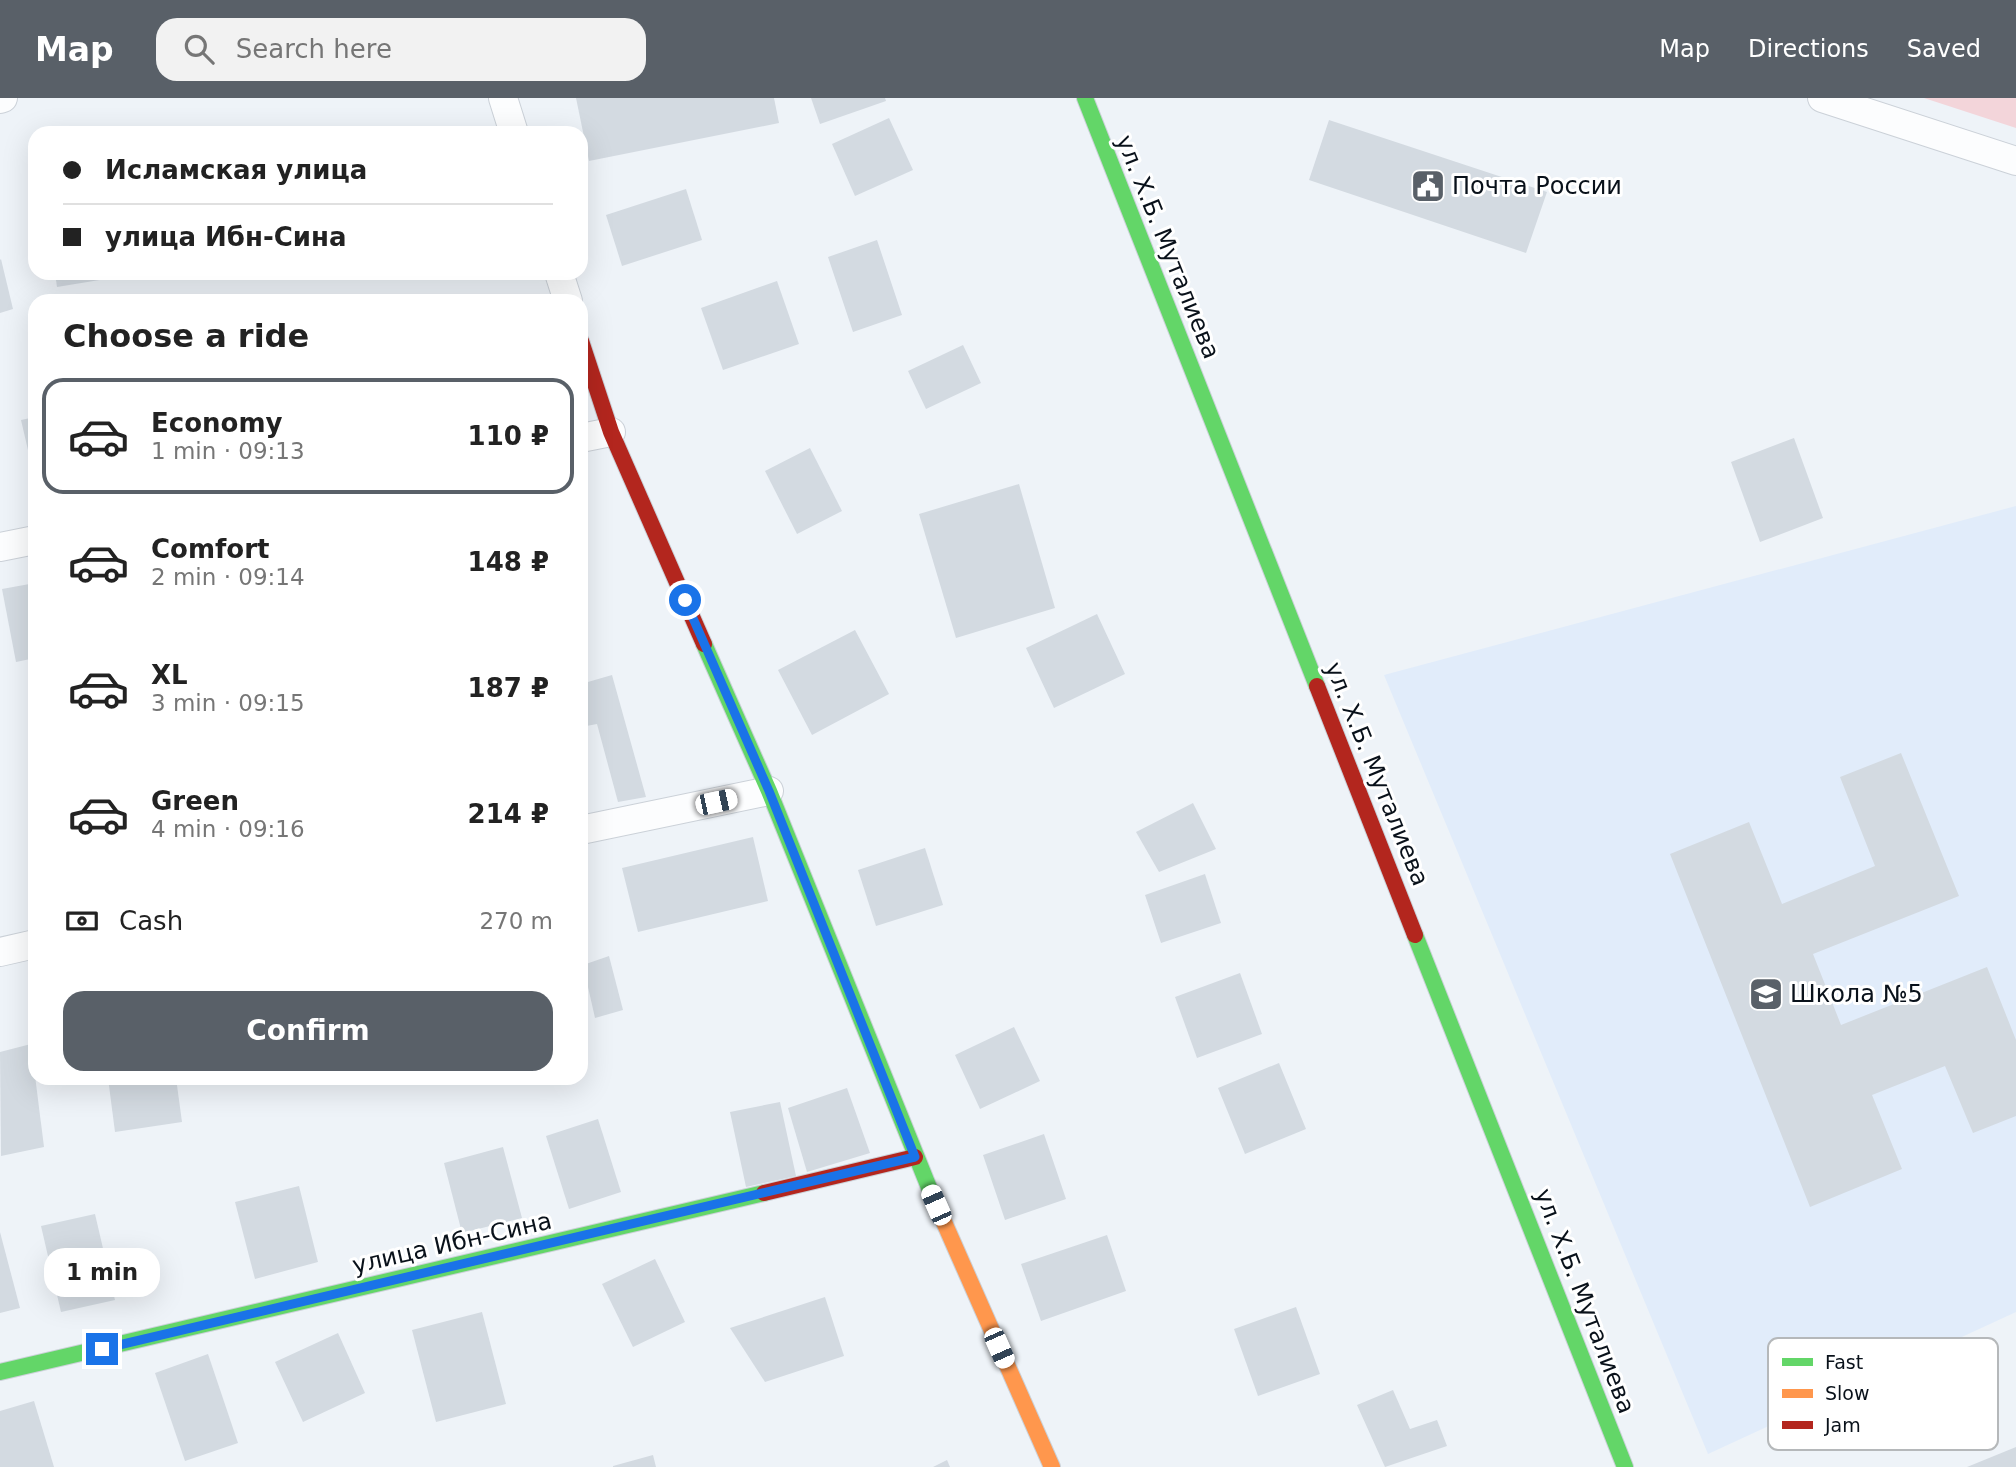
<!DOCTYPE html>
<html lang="en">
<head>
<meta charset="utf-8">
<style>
	body { margin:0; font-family:"DejaVu Sans",sans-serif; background:#f2f2f2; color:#222; height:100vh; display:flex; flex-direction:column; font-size:26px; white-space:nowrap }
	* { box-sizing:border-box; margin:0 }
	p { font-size:23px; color:#767676 }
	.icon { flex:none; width:38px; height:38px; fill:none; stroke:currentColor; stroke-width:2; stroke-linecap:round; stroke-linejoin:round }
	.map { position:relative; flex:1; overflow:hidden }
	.side { position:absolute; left:28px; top:196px; width:560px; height:791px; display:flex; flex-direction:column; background:#fff; border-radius:21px; box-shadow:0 7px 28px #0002 }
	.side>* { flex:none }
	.guide { position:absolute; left:28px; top:28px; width:560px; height:154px; border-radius:21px; box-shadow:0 7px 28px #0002; display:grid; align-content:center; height:154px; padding:0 35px; background:#fff }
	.end { position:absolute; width:32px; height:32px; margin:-16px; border:9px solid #1a73e8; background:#fff; box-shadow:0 0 0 4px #fff }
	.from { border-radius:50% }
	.bubble { position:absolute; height:49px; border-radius:21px; background:#fff; box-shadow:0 7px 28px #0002; font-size:23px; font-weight:800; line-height:49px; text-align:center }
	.car { position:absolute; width:21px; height:42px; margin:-21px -10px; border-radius:9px; box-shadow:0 0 5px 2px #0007; background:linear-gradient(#fff 24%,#345 0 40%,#fff 0 76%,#345 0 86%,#fff 0) }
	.guide b { display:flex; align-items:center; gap:24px; height:66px; font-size:26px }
	.guide b+b { border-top:2px solid #e0e0e0 }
	.guide i { width:18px; height:18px; background:#222 }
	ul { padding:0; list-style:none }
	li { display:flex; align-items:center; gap:21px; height:116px; margin:0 14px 10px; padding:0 21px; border:4px solid transparent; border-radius:21px }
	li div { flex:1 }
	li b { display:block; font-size:26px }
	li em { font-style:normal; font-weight:800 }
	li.on { border-color:#596068 }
	li>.icon { width:63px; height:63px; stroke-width:1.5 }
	h2 { padding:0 35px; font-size:32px; line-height:84px }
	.pay { display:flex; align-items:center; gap:18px; height:77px; padding:0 35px; font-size:26px }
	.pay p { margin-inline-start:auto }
	.button { display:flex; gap:14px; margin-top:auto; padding:14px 35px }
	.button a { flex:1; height:80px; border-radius:21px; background:#596068; color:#fff; font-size:28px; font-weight:800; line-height:80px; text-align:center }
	header { display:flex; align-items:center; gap:42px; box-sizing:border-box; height:98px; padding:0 35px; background:#596068; color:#fff }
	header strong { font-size:33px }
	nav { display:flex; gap:38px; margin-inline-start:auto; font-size:24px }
	.search { width:490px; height:63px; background:#f2f2f2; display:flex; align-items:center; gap:18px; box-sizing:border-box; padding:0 24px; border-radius:21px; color:#767676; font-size:26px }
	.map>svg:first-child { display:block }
	.built { fill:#e1ecfa }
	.green { fill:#f3d5da }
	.building { fill:#d3dae1 }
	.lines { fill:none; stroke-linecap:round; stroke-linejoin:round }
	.street-casing { stroke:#cbd1d8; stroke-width:30 }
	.fast-casing { stroke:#cbd1d8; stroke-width:18 }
	.slow-casing { stroke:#cbd1d8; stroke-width:18 }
	.jam-casing { stroke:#cbd1d8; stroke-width:18 }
	.street { stroke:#fcfdfe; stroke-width:28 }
	.fast { stroke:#63d668; stroke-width:16 }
	.slow { stroke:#ff974d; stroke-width:16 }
	.jam { stroke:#b3261e; stroke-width:16 }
	.route { stroke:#1a73e8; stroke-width:9 }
	.labels { text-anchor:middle; stroke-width:6; stroke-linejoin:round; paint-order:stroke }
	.poi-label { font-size:24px; fill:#09111a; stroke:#fff; text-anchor:start }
	.street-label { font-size:24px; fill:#09111a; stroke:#fff }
	.key { fill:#fff; stroke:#b5b8ba; stroke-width:2 }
	.key-label { font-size:19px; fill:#09111a }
</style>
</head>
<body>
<header>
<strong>Map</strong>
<div class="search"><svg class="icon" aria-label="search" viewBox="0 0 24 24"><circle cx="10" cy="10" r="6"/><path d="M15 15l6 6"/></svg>Search here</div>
<nav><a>Map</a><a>Directions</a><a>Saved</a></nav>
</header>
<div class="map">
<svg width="2016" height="1369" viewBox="0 0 2016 1369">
	<rect width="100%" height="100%" fill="#eef3f8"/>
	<path class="built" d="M 2016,408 L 2016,1214 L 1708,1356 L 1384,577 Z"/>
	<path class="green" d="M 1924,0 L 2016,0 L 2016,30 Z"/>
	<g class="building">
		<path d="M 576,0 L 774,0 L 779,25 L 589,63 Z"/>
		<path d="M 811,0 L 885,0 L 886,3 L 820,26 Z"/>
		<path d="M 889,20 L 913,72 L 855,98 L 832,46 Z"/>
		<path d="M 1329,22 L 1547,94 L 1526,155 L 1309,82 Z"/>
		<path d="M 686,91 L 702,142 L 622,168 L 606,117 Z"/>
		<path d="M 877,142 L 902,217 L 853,234 L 828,159 Z"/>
		<path d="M 1,161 L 13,211 L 0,215 L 0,162 Z"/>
		<path d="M 55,175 L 130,175 L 130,177 L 57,189 Z"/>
		<path d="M 777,183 L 799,246 L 723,272 L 701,210 Z"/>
		<path d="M 963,247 L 981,285 L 926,311 L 908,273 Z"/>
		<path d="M 35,319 L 35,378 L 34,378 L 21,322 Z"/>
		<path d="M 1794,340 L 1823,420 L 1760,444 L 1731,364 Z"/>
		<path d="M 810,350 L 842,413 L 797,436 L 765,373 Z"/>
		<path d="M 1019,386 L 1055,510 L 956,540 L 919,416 Z"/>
		<path d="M 35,485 L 35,560 L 16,564 L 2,491 Z"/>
		<path d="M 1097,516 L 1125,576 L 1054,610 L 1026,550 Z"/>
		<path d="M 855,532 L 889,596 L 812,637 L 778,572 Z"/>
		<path d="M 612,577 L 646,699 L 618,704 L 597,626 L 581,629 L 581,586 Z"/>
		<path d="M 1901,655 L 1959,798 L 1813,856 L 1841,927 L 1987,869 L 2016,942 L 2016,1018 L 1973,1035 L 1945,968 L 1872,997 L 1902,1071 L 1810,1109 L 1670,756 L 1749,724 L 1782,806 L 1875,768 L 1840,679 Z"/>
		<path d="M 1193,705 L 1216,751 L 1159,774 L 1136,734 Z"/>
		<path d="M 753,739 L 768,803 L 638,834 L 622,770 Z"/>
		<path d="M 925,750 L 943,807 L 876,828 L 858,772 Z"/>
		<path d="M 1205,776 L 1221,825 L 1161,845 L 1145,797 Z"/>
		<path d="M 609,858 L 623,912 L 595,920 L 583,867 Z"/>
		<path d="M 1240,875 L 1262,936 L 1197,960 L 1175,899 Z"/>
		<path d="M 1014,929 L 1040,983 L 980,1011 L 955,957 Z"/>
		<path d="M 31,946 L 44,1049 L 1,1058 L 0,954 Z"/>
		<path d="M 1279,965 L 1306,1031 L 1245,1056 L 1218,990 Z"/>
		<path d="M 108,980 L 176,980 L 182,1024 L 115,1034 Z"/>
		<path d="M 847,990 L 870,1055 L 807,1074 L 788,1010 Z"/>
		<path d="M 780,1004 L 796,1078 L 746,1089 L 730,1014 Z"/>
		<path d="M 598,1021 L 621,1094 L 569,1111 L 546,1038 Z"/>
		<path d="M 1044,1036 L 1066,1101 L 1005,1122 L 983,1057 Z"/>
		<path d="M 503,1049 L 522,1120 L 462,1135 L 444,1065 Z"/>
		<path d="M 299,1088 L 318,1164 L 255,1181 L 235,1104 Z"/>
		<path d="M 95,1116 L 115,1202 L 61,1214 L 41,1128 Z"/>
		<path d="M 0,1134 L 20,1210 L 0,1215 Z"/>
		<path d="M 1107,1137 L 1126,1193 L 1041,1223 L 1021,1166 Z"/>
		<path d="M 655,1161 L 685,1224 L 633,1249 L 602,1186 Z"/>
		<path d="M 825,1199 L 844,1258 L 765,1284 L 730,1230 Z"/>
		<path d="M 1296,1209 L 1320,1276 L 1258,1298 L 1234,1231 Z"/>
		<path d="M 482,1214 L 506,1306 L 436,1324 L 412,1232 Z"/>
		<path d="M 338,1235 L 365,1295 L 303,1324 L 275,1264 Z"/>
		<path d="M 208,1256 L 238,1345 L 185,1363 L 155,1275 Z"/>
		<path d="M 1393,1292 L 1410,1331 L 1437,1322 L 1447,1348 L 1385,1369 L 1357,1307 Z"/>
		<path d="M 34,1303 L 54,1369 L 0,1369 L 0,1313 Z"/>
		<path d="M 2016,1349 L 2016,1369 L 1967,1369 Z"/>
		<path d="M 653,1357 L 656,1369 L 613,1369 L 613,1368 Z"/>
		<path d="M 947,1362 L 950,1369 L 933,1369 Z"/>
	</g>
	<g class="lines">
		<g class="street-casing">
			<g id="street">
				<path d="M 503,0 L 514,35"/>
				<path d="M 1822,0 L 2016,63"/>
				<path d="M 0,1 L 3,0"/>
				<path d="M 559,175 L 568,203"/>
				<path d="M 581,340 L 611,334"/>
				<path d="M 0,449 L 35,442"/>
				<path d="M 581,732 L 769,693"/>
				<path d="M 0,854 L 35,846"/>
			</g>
		</g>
		<g class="fast-casing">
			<g id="fast">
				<path d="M 1085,0 L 1317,588"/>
				<path d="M 704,546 L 769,693 L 932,1097"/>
				<path d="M 1415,837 L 1625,1369"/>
				<path d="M 0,1274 L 764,1095"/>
			</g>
		</g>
		<g class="slow-casing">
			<path id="slow" d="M 932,1097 L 1052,1369"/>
		</g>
		<g class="jam-casing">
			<g id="jam">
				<path d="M 581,243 L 611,334 L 704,546"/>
				<path d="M 1317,588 L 1415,837"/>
				<path d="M 764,1095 L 915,1059"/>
			</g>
		</g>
		<use href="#street" class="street"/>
		<use href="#fast" class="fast"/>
		<use href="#slow" class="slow"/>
		<use href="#jam" class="jam"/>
	</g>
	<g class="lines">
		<path class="route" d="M 102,1251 L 915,1059 L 769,693 L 685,502"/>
	</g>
	<defs>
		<g id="civic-square" transform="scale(1.75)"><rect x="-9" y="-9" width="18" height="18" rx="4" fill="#596068" stroke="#fff"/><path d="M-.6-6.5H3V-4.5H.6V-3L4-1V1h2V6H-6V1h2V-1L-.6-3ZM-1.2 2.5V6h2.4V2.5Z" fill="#fff"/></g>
		<g id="school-square" transform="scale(1.75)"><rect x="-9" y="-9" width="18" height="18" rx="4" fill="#596068" stroke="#fff"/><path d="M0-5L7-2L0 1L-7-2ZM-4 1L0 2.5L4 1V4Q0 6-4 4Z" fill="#fff"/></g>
	</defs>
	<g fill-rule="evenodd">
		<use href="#civic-square" x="1428" y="88"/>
		<use href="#school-square" x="1766" y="896"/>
	</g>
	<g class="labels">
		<g class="poi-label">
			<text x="1452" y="96">Почта России</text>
			<text x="1790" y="904">Школа №5</text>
		</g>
		<g class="street-label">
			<text transform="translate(1168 149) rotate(68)" y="8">ул. Х.Б. Муталиева</text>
			<text transform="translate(1377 676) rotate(68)" y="8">ул. Х.Б. Муталиева</text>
			<text transform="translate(452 1145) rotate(-13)" y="8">улица Ибн-Сина</text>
			<text transform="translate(1585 1203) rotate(69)" y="8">ул. Х.Б. Муталиева</text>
		</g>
	</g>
	<rect x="1768" y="1240" width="230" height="112" rx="10" class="key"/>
	<rect x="1782" y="1260" width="31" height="8" fill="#63d668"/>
	<rect x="1782" y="1291" width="31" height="9" fill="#ff974d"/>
	<rect x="1782" y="1323" width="31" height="8" fill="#b3261e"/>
	<g class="key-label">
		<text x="1825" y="1271">Fast</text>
		<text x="1825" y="1302">Slow</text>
		<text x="1825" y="1334">Jam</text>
	</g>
</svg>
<i class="end from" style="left:685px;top:502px"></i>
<i class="end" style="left:102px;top:1251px"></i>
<div class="bubble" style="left:44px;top:1150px;width:116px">1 min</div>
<i class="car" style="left:716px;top:704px;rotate:78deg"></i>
<i class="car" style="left:936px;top:1107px;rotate:336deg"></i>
<i class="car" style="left:999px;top:1250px;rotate:156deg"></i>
<div class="guide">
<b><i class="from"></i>Исламская улица</b>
<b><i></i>улица Ибн-Сина</b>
</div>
<section class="side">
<h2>Choose a ride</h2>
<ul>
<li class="on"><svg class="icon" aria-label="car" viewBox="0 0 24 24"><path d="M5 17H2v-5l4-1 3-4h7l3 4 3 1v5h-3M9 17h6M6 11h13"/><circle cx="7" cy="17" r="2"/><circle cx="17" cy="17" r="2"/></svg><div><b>Economy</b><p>1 min · 09:13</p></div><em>110 ₽</em></li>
<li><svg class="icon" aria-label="car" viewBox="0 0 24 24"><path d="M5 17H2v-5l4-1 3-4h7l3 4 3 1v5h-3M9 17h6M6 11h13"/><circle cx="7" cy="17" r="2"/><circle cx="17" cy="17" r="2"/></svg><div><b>Comfort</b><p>2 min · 09:14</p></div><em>148 ₽</em></li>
<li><svg class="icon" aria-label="car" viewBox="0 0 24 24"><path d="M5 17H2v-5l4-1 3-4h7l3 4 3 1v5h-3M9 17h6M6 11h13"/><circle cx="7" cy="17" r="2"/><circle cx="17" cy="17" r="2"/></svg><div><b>XL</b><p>3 min · 09:15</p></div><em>187 ₽</em></li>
<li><svg class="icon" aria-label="car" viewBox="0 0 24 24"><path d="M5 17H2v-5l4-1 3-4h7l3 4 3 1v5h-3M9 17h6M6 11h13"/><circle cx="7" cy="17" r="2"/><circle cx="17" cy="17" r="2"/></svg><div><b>Green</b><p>4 min · 09:16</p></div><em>214 ₽</em></li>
</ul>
<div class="pay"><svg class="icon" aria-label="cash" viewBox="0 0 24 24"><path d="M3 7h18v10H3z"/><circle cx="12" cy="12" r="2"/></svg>Cash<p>270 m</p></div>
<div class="button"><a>Confirm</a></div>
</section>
</div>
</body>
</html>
